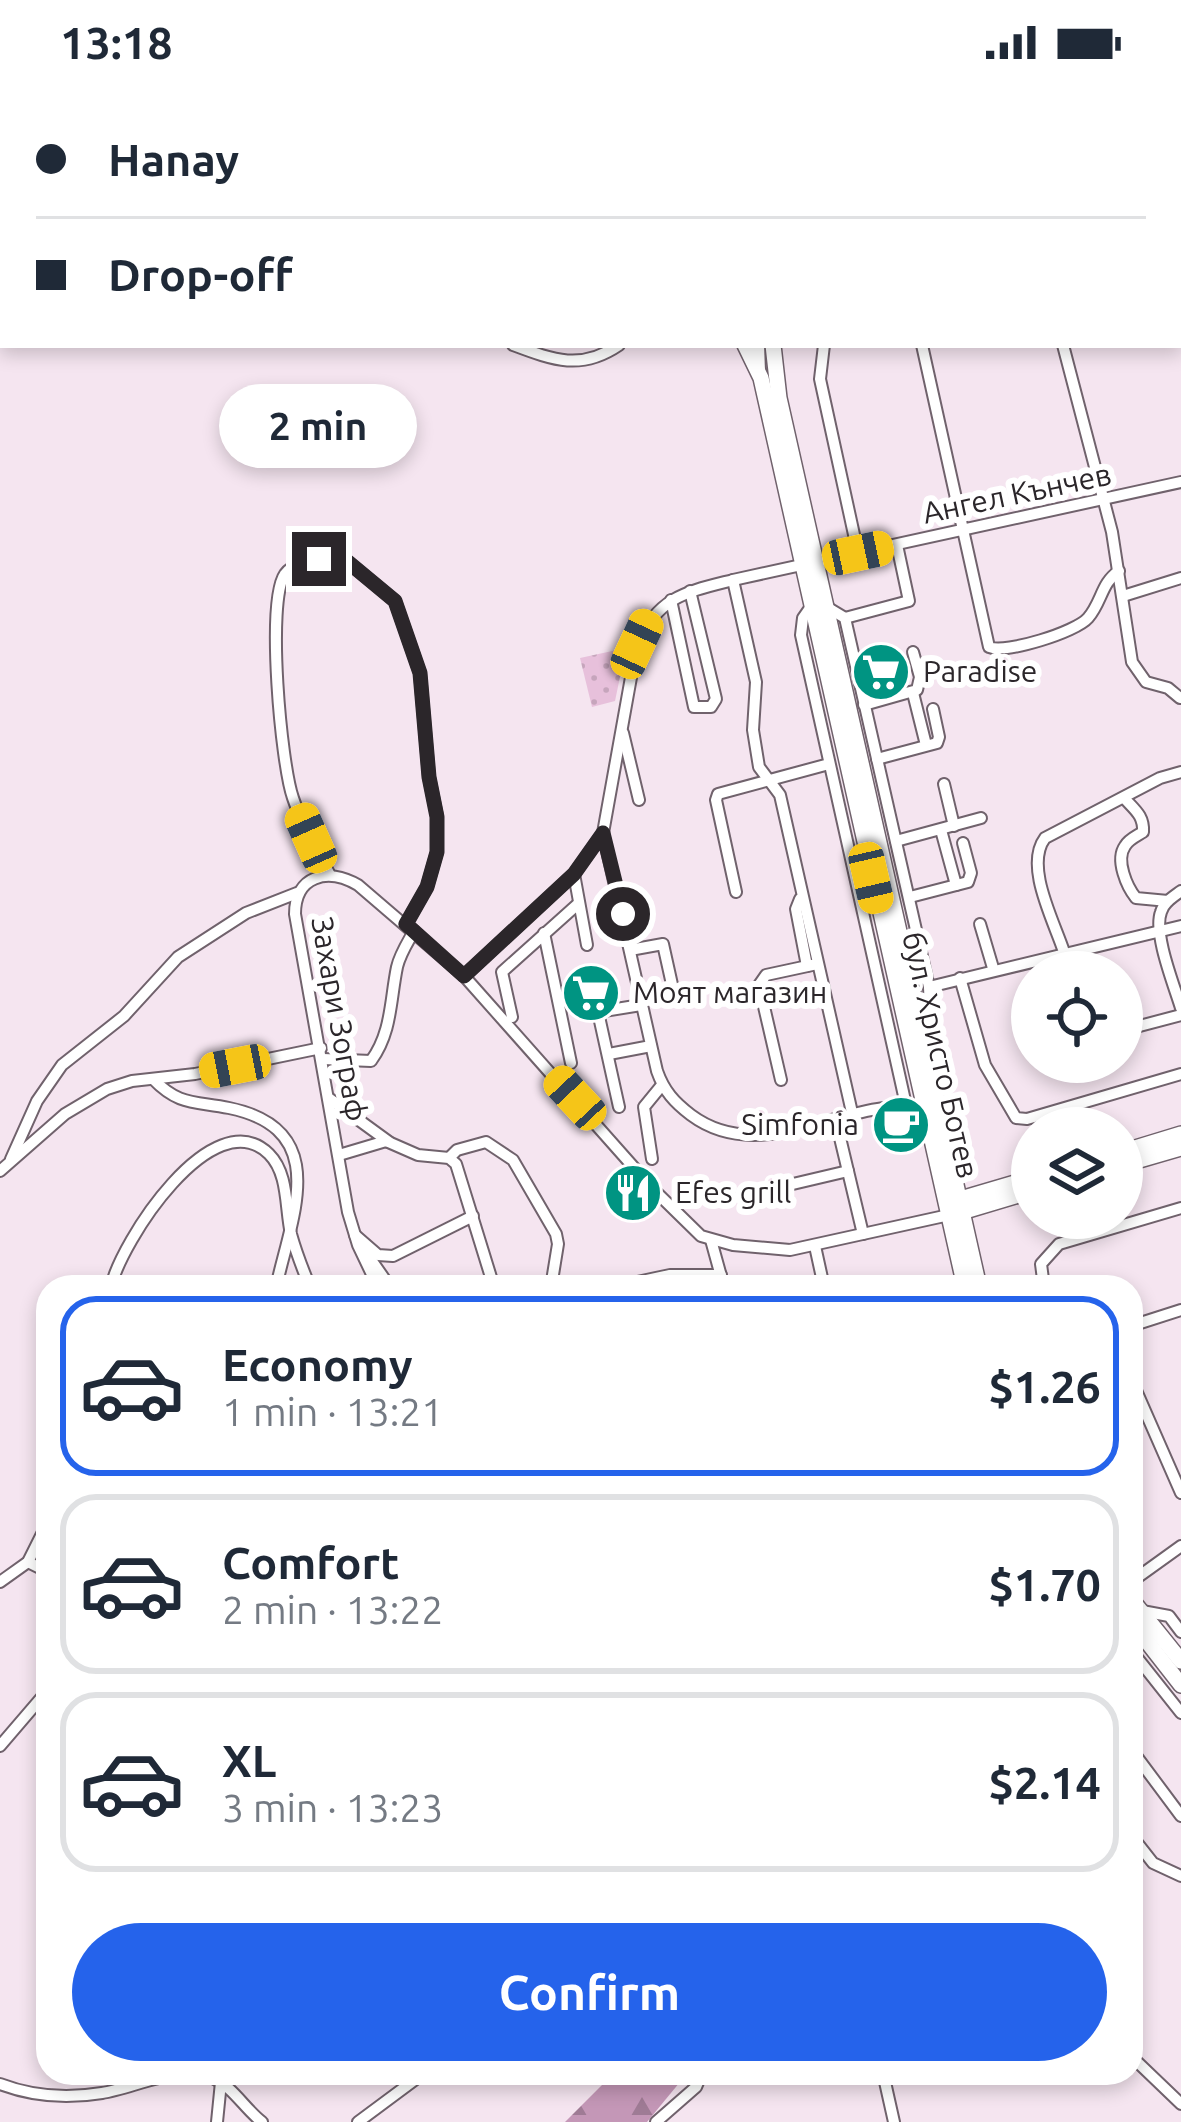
<!DOCTYPE html>
<html lang="en">
<head>
<meta charset="utf-8">
<style>
	body { margin:0; font-family:Ubuntu,sans-serif; background:#f6f6f7; color:#1f2937; height:100vh; display:flex; flex-direction:column; font-size:45px; white-space:nowrap }
	* { box-sizing:border-box; margin:0 }
	p { font-size:39px; color:#747a83 }
	.icon { flex:none; width:66px; height:66px; fill:none; stroke:currentColor; stroke-width:2; stroke-linecap:round; stroke-linejoin:round }
	.map { position:relative; flex:1; overflow:hidden }
	.panel { position:absolute; left:36px; top:1191px; width:1107px; height:810px; display:flex; flex-direction:column; background:#fff; border-radius:36px; box-shadow:0 6px 18px #0003 }
	.panel>* { flex:none }
	.guide { position:absolute; left:0px; top:0px; width:1182px; height:264px; box-shadow:0 6px 18px #0003; display:grid; align-content:center; height:264px; padding:0 36px; background:#fff }
	.buttons { position:absolute; left:1011px; top:867px; display:grid; gap:24px }
	.buttons a { display:grid; place-items:center; width:132px; height:132px; border-radius:50%; background:#fff; box-shadow:0 6px 18px #0003; font-size:60px }
	.end { position:absolute; width:54px; height:54px; margin:-27px; border:15px solid #2b262a; background:#fff; box-shadow:0 0 0 6px #fff }
	.from { border-radius:50% }
	.bubble { position:absolute; height:84px; border-radius:42px; background:#fff; box-shadow:0 6px 18px #0003; font-size:39px; font-weight:700; line-height:84px; text-align:center }
	.car { position:absolute; width:36px; height:72px; margin:-36px -18px; border-radius:15px; box-shadow:0 0 9px 3px #0007; background:linear-gradient(#f5c518 24%,#345 0 40%,#f5c518 0 76%,#345 0 86%,#f5c518 0) }
	.guide b { display:flex; align-items:center; gap:42px; height:114px; font-size:45px }
	.guide b+b { border-top:3px solid #e0e1e3 }
	.guide i { width:30px; height:30px; background:#1f2937 }
	ul { padding:21px 0 0; list-style:none }
	li { display:flex; align-items:center; gap:36px; height:180px; margin:0 24px 18px; padding:0 12px; border:6px solid #e0e1e3; border-radius:36px }
	li div { flex:1 }
	li b { display:block; font-size:45px }
	li em { font-style:normal; font-weight:700 }
	li.active { border-color:#2563eb }
	li>.icon { width:108px; height:108px; stroke-width:1.5 }
	.action { display:flex; gap:24px; margin-top:auto; padding:24px 36px }
	.action a { flex:1; height:138px; border-radius:72px; background:#2563eb; color:#fff; font-size:48px; font-weight:700; line-height:138px; text-align:center }
	.status { display:flex; justify-content:space-between; align-items:center; height:84px; padding:0 60px; background:#fff; direction:ltr }
	.status svg { height:33px; fill:currentColor }
	.map>svg:first-child { display:block }
	.forest { fill:url(#forest-firs) }
	.park { fill:url(#park-dots) }
	.lines { fill:none; stroke-linecap:round; stroke-linejoin:round }
	.minor-casing { stroke:#70626c; stroke-width:14 }
	.secondary-casing { stroke:#70626c; stroke-width:18 }
	.minor { stroke:#fff; stroke-width:10 }
	.secondary { stroke:#fff; stroke-width:15 }
	.route { stroke:#2b262a; stroke-width:15 }
	.labels { text-anchor:middle; stroke-width:12; stroke-linejoin:round; paint-order:stroke }
	.street-label { font-size:30px; fill:#2b262a; stroke:#fff }
	.poi-label { font-size:30px; fill:#2b262a; stroke:#fff; text-anchor:start }
</style>
</head>
<body>
<div class="status"><b>13:18</b><svg viewBox="0 0 49 12"><path d="M0 12V9h3v3zM5 12V6h3v6zM10 12V3h3v9zM15 12V0h3v12zM26 1h20v11H26zM47 4h2v5h-2z"/></svg></div>
<div class="map">
<svg width="1181" height="2038" viewBox="0 0 1181 2038">
	<defs>
		<pattern id="forest-firs" width="22" height="20" patternUnits="userSpaceOnUse" patternTransform="scale(3)"><rect width="22" height="20" fill="#c497b7"/><path d="M5 1l3.5 6h-7zM16 11l3.5 6h-7z" fill="#9f7b95"/></pattern>
		<pattern id="park-dots" width="8" height="8" patternUnits="userSpaceOnUse" patternTransform="scale(3)"><rect width="8" height="8" fill="#e7c0db"/><path d="M2 2h.1M6 6h.1" fill="none" stroke="#c6a5bc" stroke-width="1.8" stroke-linecap="round"/></pattern>
	</defs>
	<rect width="100%" height="100%" fill="#f5e5f0"/>
	<path class="forest" d="M 614,1989 L 672,1989 L 680,1998 L 647,2038 L 565,2038 Z"/>
	<path class="park" d="M 626,564 L 615,617 L 592,623 L 580,574 Z"/>
	<g class="lines">
		<g class="minor-casing">
			<g id="minor">
				<path d="M 353,0 L 353,3"/>
				<path d="M 483,0 L 483,3"/>
				<path d="M 708,0 L 711,3"/>
				<path d="M 1079,0 L 1082,3"/>
				<path d="M 232,3 L 233,0"/>
				<path d="M 547,3 L 550,0"/>
				<path d="M 852,3 L 855,0"/>
				<path d="M 940,3 L 943,0"/>
				<path d="M 1179,113 L 1181,114"/>
				<path d="M 1179,157 L 1181,160"/>
				<path d="M 1179,227 L 1181,227"/>
				<path d="M 513,261 C 553,276 581,287 619,261"/>
				<path d="M 759,261 L 760,288"/>
				<path d="M 824,261 L 820,295 L 858,469"/>
				<path d="M 922,261 L 989,563 C 1006,570 1076,548 1088,534 C 1102,518 1101,499 1119,487"/>
				<path d="M 1063,261 L 1112,448 L 1132,578 L 1146,598 L 1168,604 L 1180,614"/>
				<path d="M 733,496 L 756,598 L 753,646 L 759,683 L 780,711 L 853,1033"/>
				<path d="M 1123,512 L 1181,494"/>
				<path d="M 671,516 L 694,623 L 711,623 L 716,615 L 690,507"/>
				<path d="M 825,522 L 845,534 L 929,903 L 930,927 L 922,944"/>
				<path d="M 810,524 L 803,534 L 801,551 L 906,1021"/>
				<path d="M 845,534 L 909,517 L 897,461"/>
				<path d="M 913,609 L 926,661"/>
				<path d="M 864,621 L 917,606 L 920,593 L 913,568"/>
				<path d="M 623,649 L 639,716"/>
				<path d="M 877,675 L 937,659 L 939,653 L 933,625"/>
				<path d="M 944,700 L 954,742"/>
				<path d="M 1125,715 C 1135,726 1144,732 1143,748 C 1137,752 1129,755 1125,762 C 1115,776 1127,803 1136,814 L 1168,817"/>
				<path d="M 941,746 L 956,801"/>
				<path d="M 603,749 L 657,987 C 664,1007 674,1018 691,1031 C 769,1089 864,999 929,1030"/>
				<path d="M 896,757 L 981,734"/>
				<path d="M 574,790 L 587,861"/>
				<path d="M 330,791 C 317,766 302,741 293,714 C 281,680 266,517 285,490 C 293,478 322,472 336,468 L 395,517 L 420,589 L 429,693 L 437,732 L 437,768 L 427,803 L 406,840"/>
				<path d="M 1181,807 C 1173,813 1164,818 1161,828 C 1153,849 1174,901 1181,924"/>
				<path d="M 736,808 L 716,716 L 718,710 L 829,680"/>
				<path d="M 910,813 L 968,798 L 971,789 L 963,759"/>
				<path d="M 800,815 L 796,825 L 807,882"/>
				<path d="M 980,840 L 993,884"/>
				<path d="M 544,849 L 571,979"/>
				<path d="M 630,866 L 663,860 L 673,905 L 640,914"/>
				<path d="M 1064,868 C 1054,837 1024,782 1045,754 L 1160,694 L 1181,688"/>
				<path d="M 464,892 L 574,790 L 603,749 L 637,560 C 659,512 686,508 733,496 L 1181,398"/>
				<path d="M 960,894 L 985,981 L 1016,1034 L 1027,1035 L 1181,990"/>
				<path d="M 929,903 L 1181,842"/>
				<path d="M 559,915 L 598,928 L 641,921"/>
				<path d="M 598,928 L 619,1023"/>
				<path d="M 512,933 L 502,888 L 579,819"/>
				<path d="M 1132,944 L 1181,931"/>
				<path d="M 609,970 L 651,962"/>
				<path d="M 323,975 L 371,977 C 392,948 390,917 397,883 C 400,870 408,858 414,847"/>
				<path d="M 153,995 C 179,1022 195,1017 229,1024 C 331,1045 293,1129 277,1199 L 281,1203"/>
				<path d="M 781,996 L 759,901 L 766,891 L 817,880"/>
				<path d="M 330,1015 L 389,1058"/>
				<path d="M 836,1037 L 863,1150"/>
				<path d="M 339,1071 L 386,1057 L 418,1071 L 449,1074 L 456,1080 L 494,1203"/>
				<path d="M 449,1074 L 457,1066 L 486,1058 L 513,1076 L 556,1150 L 558,1160 L 551,1203"/>
				<path d="M 11,1075 L 37,1017 L 62,981 L 124,932 L 178,873 L 246,829 L 297,809"/>
				<path d="M 652,1075 L 644,1023 L 662,1001"/>
				<path d="M 0,1087 L 65,1030 L 107,1005 L 132,997 L 195,990 L 321,964"/>
				<path d="M 780,1103 L 848,1087"/>
				<path d="M 355,1151 L 378,1171 L 393,1172 L 473,1132"/>
				<path d="M 711,1156 L 724,1203"/>
				<path d="M 815,1162 L 824,1203"/>
				<path d="M 365,1167 L 390,1203"/>
				<path d="M 111,1203 C 120,1159 213,1015 269,1070 C 289,1090 285,1124 291,1150 C 296,1168 303,1186 310,1203"/>
				<path d="M 378,1203 L 358,1161 L 348,1128 L 295,830 C 295,792 327,783 358,801 L 464,892 L 653,1105 L 701,1152 L 733,1161 L 790,1166 L 949,1131"/>
				<path d="M 614,1203 L 670,1191 L 721,1191"/>
				<path d="M 1044,1203 L 1041,1180 L 1059,1160 L 1181,1124"/>
				<path d="M 1131,1242 L 1181,1226"/>
				<path d="M 1131,1295 L 1181,1409"/>
				<path d="M 28,1478 L 48,1488"/>
				<path d="M 0,1498 L 28,1478 L 48,1438"/>
				<path d="M 1131,1498 L 1181,1462"/>
				<path d="M 1142,1527 L 1169,1532 L 1181,1548"/>
				<path d="M 1131,1566 L 1181,1629"/>
				<path d="M 0,1662 L 48,1606"/>
				<path d="M 1131,1665 L 1181,1732"/>
				<path d="M 1131,1751 L 1153,1779 L 1181,1792"/>
				<path d="M 1131,1972 L 1181,2020"/>
				<path d="M 883,1989 L 894,2038"/>
				<path d="M 0,2000 C 34,2013 66,2015 102,2009 C 134,2004 183,1979 213,1994 C 233,2003 245,2025 262,2038"/>
				<path d="M 217,2038 L 221,1998"/>
				<path d="M 358,2038 L 424,1989"/>
				<path d="M 656,2038 L 696,2003 L 702,1989"/>
			</g>
		</g>
		<g class="secondary-casing">
			<g id="secondary">
				<path d="M 745,261 L 761,294 L 965,1203"/>
				<path d="M 773,261 L 779,314 L 979,1203"/>
				<path d="M 1122,1068 L 1181,1050"/>
				<path d="M 1122,1081 L 1181,1064"/>
				<path d="M 954,1117 L 1032,1094"/>
				<path d="M 958,1129 L 1032,1107"/>
				<path d="M 1131,1515 L 1181,1577"/>
				<path d="M 1131,1537 L 1181,1601"/>
			</g>
		</g>
		<use href="#minor" class="minor"/>
		<use href="#secondary" class="secondary"/>
	</g>
	<g class="lines">
		<path class="route" d="M 319,475 L 336,468 L 395,517 L 420,589 L 429,693 L 437,733 L 437,768 L 427,803 L 406,840 L 464,892 L 574,790 L 603,749 L 623,830"/>
	</g>
	<defs>
		<g id="supermarket-disc" transform="scale(3)"><circle r="9.5" fill="#009482" stroke="#fff"/><path d="M-6-5.5h2.5l.6 2H6L4.5 2H-2.5L-4.4-4H-6ZM-1.5 3.2a1.3 1.3 0 1 0 .1 0ZM3 3.2a1.3 1.3 0 1 0 .1 0Z" fill="#fff"/></g>
		<g id="cafe-disc" transform="scale(3)"><circle r="9.5" fill="#009482" stroke="#fff"/><path d="M-5.5-4.5H6V0H3Q3 3.5 0 3.5H-2.5Q-5.5 3.5-5.5 0ZM3-3.2v2h1.7v-2ZM-6 4.5H4V6H-6Z" fill="#fff"/></g>
		<g id="restaurant-disc" transform="scale(3)"><circle r="9.5" fill="#009482" stroke="#fff"/><path d="M-5-6h1v4h1v-4h1v4h1v-4h1v5L-1.5 .5V6h-2V.5L-5-1ZM5-6V6H3V1.5H1.5Q1.5-4 5-6Z" fill="#fff"/></g>
	</defs>
	<g fill-rule="evenodd">
		<use href="#supermarket-disc" x="881" y="588"/>
		<use href="#supermarket-disc" x="591" y="909"/>
		<use href="#cafe-disc" x="901" y="1041"/>
		<use href="#restaurant-disc" x="633" y="1109"/>
	</g>
	<g class="labels">
		<g class="street-label">
			<text transform="translate(1017 410) rotate(-12)" y="10">Ангел Кънчев</text>
			<text transform="translate(339 935) rotate(80)" y="10">Захари Зограф</text>
			<text transform="translate(940 971) rotate(77)" y="10">бул. Христо Ботев</text>
		</g>
		<g class="poi-label">
			<text x="923" y="598">Paradise</text>
			<text x="633" y="919">Моят магазин</text>
			<text x="859" y="1051" text-anchor="end">Simfonia</text>
			<text x="675" y="1119">Efes grill</text>
		</g>
	</g>
</svg>
<div class="buttons">
<a><svg class="icon" aria-label="locate" viewBox="0 0 24 24"><circle cx="12" cy="12" r="6"/><path d="M12 2v4M12 18v4M2 12h4M18 12h4"/></svg></a>
<a><svg class="icon" aria-label="layers" viewBox="0 0 24 24"><path d="M12 4l9 5-9 5-9-5zM3 14l9 5 9-5"/></svg></a>
</div>
<i class="end from" style="left:623px;top:830px"></i>
<i class="end" style="left:319px;top:475px"></i>
<div class="bubble" style="left:219px;top:300px;width:198px">2 min</div>
<i class="car" style="left:858px;top:469px;rotate:78deg"></i>
<i class="car" style="left:637px;top:560px;rotate:25deg"></i>
<i class="car" style="left:311px;top:754px;rotate:336deg"></i>
<i class="car" style="left:871px;top:794px;rotate:167deg"></i>
<i class="car" style="left:235px;top:982px;rotate:259deg"></i>
<i class="car" style="left:575px;top:1014px;rotate:317deg"></i>
<div class="guide">
<b><i class="from"></i>Hanay</b>
<b><i></i>Drop-off</b>
</div>
<section class="panel">
<ul>
<li class="active"><svg class="icon" aria-label="car" viewBox="0 0 24 24"><path d="M5 17H2v-5l4-1 3-4h7l3 4 3 1v5h-3M9 17h6M6 11h13"/><circle cx="7" cy="17" r="2"/><circle cx="17" cy="17" r="2"/></svg><div><b>Economy</b><p>1 min · 13:21</p></div><em>$1.26</em></li>
<li><svg class="icon" aria-label="car" viewBox="0 0 24 24"><path d="M5 17H2v-5l4-1 3-4h7l3 4 3 1v5h-3M9 17h6M6 11h13"/><circle cx="7" cy="17" r="2"/><circle cx="17" cy="17" r="2"/></svg><div><b>Comfort</b><p>2 min · 13:22</p></div><em>$1.70</em></li>
<li><svg class="icon" aria-label="car" viewBox="0 0 24 24"><path d="M5 17H2v-5l4-1 3-4h7l3 4 3 1v5h-3M9 17h6M6 11h13"/><circle cx="7" cy="17" r="2"/><circle cx="17" cy="17" r="2"/></svg><div><b>XL</b><p>3 min · 13:23</p></div><em>$2.14</em></li>
</ul>
<div class="action"><a>Confirm</a></div>
</section>
</div>
</body>
</html>
